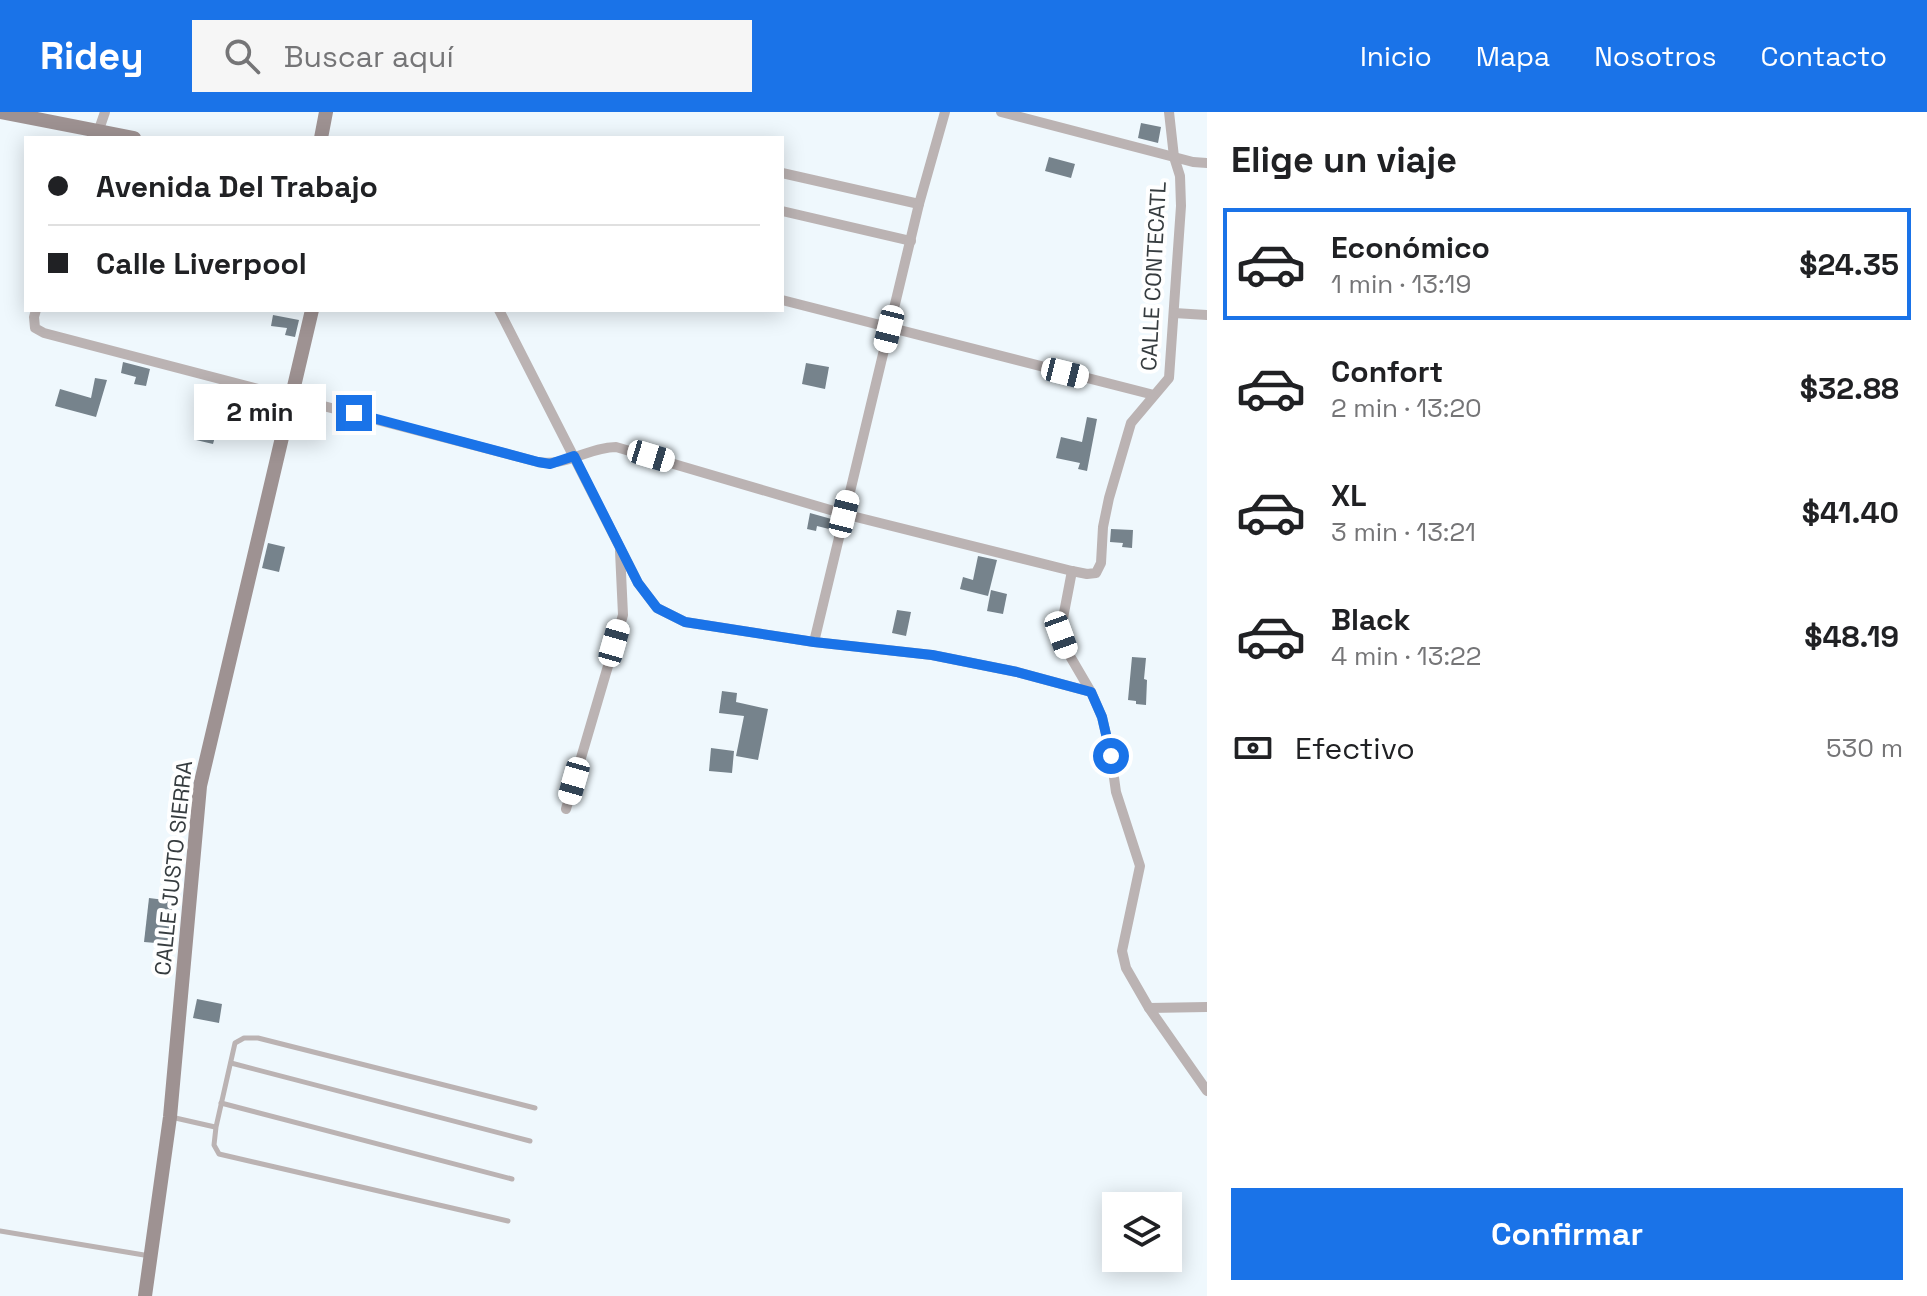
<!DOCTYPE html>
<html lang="es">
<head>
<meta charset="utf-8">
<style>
	body { margin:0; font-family:"Space Grotesk",sans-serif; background:#f6f6f6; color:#202124; height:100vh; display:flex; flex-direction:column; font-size:30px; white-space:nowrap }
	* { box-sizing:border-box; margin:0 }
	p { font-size:26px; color:#757577 }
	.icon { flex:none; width:44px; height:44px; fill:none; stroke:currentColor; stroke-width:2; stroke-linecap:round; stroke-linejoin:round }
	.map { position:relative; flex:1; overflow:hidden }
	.drawer { display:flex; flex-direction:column; background:#fff; width:720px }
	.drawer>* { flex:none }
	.top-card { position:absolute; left:24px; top:24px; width:760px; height:176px; border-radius:0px; box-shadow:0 4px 20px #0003; display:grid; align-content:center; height:176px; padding:0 24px; background:#fff }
	.controls { position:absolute; left:1102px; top:1080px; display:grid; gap:16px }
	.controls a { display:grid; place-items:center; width:80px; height:80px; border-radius:0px; background:#fff; box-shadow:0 4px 20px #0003; font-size:40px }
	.end { position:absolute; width:36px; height:36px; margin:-18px; border:10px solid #1a73e8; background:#fff; box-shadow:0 0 0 4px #fff }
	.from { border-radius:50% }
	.bubble { position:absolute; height:56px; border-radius:0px; background:#fff; box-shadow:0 4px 20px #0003; font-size:26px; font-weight:700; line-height:56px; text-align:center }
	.car { position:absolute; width:24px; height:48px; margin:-24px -12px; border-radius:10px; box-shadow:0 0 6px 2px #0007; background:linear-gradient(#fff 24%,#345 0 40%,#fff 0 76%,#345 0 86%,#fff 0) }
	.top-card b { display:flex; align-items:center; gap:28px; height:76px; font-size:30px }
	.top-card b+b { border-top:2px solid #e0e0e0 }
	.top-card i { width:20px; height:20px; background:#202124 }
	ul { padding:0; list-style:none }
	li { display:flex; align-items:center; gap:24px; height:112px; margin:0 16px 12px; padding:0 8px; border:4px solid transparent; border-radius:0px }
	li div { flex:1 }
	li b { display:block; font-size:30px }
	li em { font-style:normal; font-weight:700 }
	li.selected { border-color:#1a73e8 }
	li>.icon { width:72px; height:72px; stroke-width:1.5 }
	h2 { padding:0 24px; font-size:36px; line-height:96px }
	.pay { display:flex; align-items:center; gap:20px; height:88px; padding:0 24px; font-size:30px }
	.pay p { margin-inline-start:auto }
	.primary-button { display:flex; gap:16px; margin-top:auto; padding:16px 24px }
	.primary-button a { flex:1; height:92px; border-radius:0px; background:#1a73e8; color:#fff; font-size:32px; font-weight:700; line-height:92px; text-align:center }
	header { display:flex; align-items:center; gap:48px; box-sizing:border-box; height:112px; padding:0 40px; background:#1a73e8; color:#fff }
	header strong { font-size:38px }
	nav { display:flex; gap:44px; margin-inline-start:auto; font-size:28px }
	.search { width:560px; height:72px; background:#f6f6f6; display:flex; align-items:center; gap:20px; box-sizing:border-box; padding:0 28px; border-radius:0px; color:#757577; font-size:30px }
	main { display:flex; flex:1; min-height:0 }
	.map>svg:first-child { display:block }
	.building { fill:#76838c }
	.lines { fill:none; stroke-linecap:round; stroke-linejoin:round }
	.lane { stroke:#bbb3b3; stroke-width:5 }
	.street { stroke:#bbb3b3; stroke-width:10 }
	.secondary { stroke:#9e9292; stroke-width:14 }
	.route { stroke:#1a73e8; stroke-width:10 }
	.labels { text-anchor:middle; stroke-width:8; stroke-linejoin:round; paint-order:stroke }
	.street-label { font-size:22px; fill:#363c3f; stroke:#fff }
</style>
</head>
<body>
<header>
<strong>Ridey</strong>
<div class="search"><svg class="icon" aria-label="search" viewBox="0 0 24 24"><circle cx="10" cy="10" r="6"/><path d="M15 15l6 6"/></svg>Buscar aquí</div>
<nav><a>Inicio</a><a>Mapa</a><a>Nosotros</a><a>Contacto</a></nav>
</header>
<main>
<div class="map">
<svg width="1207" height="1184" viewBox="0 0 1207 1184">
	<rect width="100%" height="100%" fill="#eff8fd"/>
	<g class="building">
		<path d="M 1141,11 L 1161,15 L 1158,31 L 1138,26 Z"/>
		<path d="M 1049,45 L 1075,52 L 1071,66 L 1045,59 Z"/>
		<path d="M 273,203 L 299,208 L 295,225 L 285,223 L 287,216 L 271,214 Z"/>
		<path d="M 123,250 L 150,257 L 146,274 L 134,272 L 136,265 L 121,261 Z"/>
		<path d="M 806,251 L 829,255 L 825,277 L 802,272 Z"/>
		<path d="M 95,266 L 107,268 L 96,305 L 55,294 L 60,277 L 91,286 Z"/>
		<path d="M 235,292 L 266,301 L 263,309 L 245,304 L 244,309 L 232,306 Z"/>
		<path d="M 202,305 L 219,310 L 213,332 L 196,328 Z"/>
		<path d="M 1087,305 L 1097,307 L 1087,359 L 1078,357 L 1080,351 L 1056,346 L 1061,325 L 1082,330 Z"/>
		<path d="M 810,401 L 835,408 L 833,418 L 817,414 L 816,419 L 807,417 Z"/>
		<path d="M 1111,417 L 1133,418 L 1132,436 L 1122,435 L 1123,431 L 1110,430 Z"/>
		<path d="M 268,431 L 285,435 L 279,460 L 262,456 Z"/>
		<path d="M 978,444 L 997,448 L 988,484 L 960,477 L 963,465 L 973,468 Z"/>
		<path d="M 991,478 L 1007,482 L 1003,502 L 987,499 Z"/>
		<path d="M 897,498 L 911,500 L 906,524 L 892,521 Z"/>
		<path d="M 1132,545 L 1146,546 L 1144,567 L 1147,568 L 1146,593 L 1136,592 L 1136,589 L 1128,588 Z"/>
		<path d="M 722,579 L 737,581 L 736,590 L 768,597 L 758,648 L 736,644 L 744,604 L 719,601 Z"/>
		<path d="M 711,636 L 734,639 L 732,661 L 709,659 Z"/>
		<path d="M 149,786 L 173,789 L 168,832 L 144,830 Z"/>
		<path d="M 197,887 L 222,892 L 219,911 L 193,906 Z"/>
	</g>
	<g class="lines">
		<g class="lane">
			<path d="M 231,951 L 530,1029"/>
			<path d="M 221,991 L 512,1067"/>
			<path d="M 171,1005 L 215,1015"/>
			<path d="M 508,1109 L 219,1042 L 214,1033 L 216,1015 L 235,931 L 244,926 L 258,926 L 535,996"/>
			<path d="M 0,1119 L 150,1144"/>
		</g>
		<g class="street">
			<path d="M 1001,0 L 1174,45 L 1193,50 L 1207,51"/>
			<path d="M 96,26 L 105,0"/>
			<path d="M 782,61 L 919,92"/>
			<path d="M 782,99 L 911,129"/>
			<path d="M 782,188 L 1154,283"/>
			<path d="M 36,198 L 34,205 L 35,216 L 44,221 L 538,350 C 565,355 589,335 616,335 L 844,402 L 1072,459 L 1087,462 L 1096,461 L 1101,451 L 1103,415 L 1109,386 L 1131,311 L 1169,266 L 1181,94 L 1180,64 L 1174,45 L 1169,0"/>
			<path d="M 499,198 L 638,471 L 657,496 L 685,510 L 814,530 L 932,543 L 1017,560 L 1091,580"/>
			<path d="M 1174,201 L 1207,203"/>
			<path d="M 1072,459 L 1063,506 L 1061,523 L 1067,539 L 1091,580 L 1102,605 L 1111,644 L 1116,680 L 1140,754 L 1122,839 L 1126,856 L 1149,896 L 1207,979"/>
			<path d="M 814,530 L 919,92 L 945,0"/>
			<path d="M 566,697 L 623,503 L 620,439"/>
			<path d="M 1149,896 L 1207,895"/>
		</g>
		<g class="secondary">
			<path d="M 1,0 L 134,26"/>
			<path d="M 321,26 L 326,0"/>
			<path d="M 145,1184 L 170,1005 L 200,674 L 312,198"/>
		</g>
	</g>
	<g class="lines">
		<path class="route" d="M 354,301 L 538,350 L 550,352 L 574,344 L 638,471 L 657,496 L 685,510 L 814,530 L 932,543 L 1017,560 L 1091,580 L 1102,605 L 1111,644"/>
	</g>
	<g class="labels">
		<g class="street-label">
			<text transform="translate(1153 164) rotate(-87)" y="8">CALLE CONTECATL</text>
			<text transform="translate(173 756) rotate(-84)" y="8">CALLE JUSTO SIERRA</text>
		</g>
	</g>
</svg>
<div class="controls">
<a><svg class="icon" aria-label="layers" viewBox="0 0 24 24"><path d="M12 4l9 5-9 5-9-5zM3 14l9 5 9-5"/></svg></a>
</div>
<i class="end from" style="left:1111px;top:644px"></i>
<i class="end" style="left:354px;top:301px"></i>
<div class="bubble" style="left:194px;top:272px;width:132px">2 min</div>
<i class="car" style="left:889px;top:217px;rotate:194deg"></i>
<i class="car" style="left:1065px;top:261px;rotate:104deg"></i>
<i class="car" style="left:651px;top:344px;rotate:107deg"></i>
<i class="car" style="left:844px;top:402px;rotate:14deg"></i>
<i class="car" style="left:1061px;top:523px;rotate:160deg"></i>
<i class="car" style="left:614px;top:531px;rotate:16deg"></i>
<i class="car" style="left:574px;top:669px;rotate:196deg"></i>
<div class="top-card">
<b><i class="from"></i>Avenida Del Trabajo</b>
<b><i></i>Calle Liverpool</b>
</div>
</div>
<section class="drawer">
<h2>Elige un viaje</h2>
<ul>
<li class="selected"><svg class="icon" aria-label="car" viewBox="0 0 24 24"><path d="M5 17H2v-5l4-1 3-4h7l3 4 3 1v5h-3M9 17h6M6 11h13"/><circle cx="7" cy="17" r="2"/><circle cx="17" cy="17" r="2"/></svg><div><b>Económico</b><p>1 min · 13:19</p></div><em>$24.35</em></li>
<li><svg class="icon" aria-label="car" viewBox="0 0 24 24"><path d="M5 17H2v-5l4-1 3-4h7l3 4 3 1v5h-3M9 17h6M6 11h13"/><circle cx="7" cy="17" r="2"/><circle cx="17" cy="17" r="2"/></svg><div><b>Confort</b><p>2 min · 13:20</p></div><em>$32.88</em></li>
<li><svg class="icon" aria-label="car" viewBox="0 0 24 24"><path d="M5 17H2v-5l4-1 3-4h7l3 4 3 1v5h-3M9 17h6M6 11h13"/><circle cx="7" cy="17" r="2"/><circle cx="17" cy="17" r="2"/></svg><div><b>XL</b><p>3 min · 13:21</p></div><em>$41.40</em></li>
<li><svg class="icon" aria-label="car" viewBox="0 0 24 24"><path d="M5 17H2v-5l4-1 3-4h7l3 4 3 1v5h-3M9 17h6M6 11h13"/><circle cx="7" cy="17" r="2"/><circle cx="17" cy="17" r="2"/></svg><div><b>Black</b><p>4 min · 13:22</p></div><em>$48.19</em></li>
</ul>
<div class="pay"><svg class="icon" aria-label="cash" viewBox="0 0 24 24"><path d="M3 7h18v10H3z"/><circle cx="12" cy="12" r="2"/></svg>Efectivo<p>530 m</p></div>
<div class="primary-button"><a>Confirmar</a></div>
</section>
</main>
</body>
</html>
